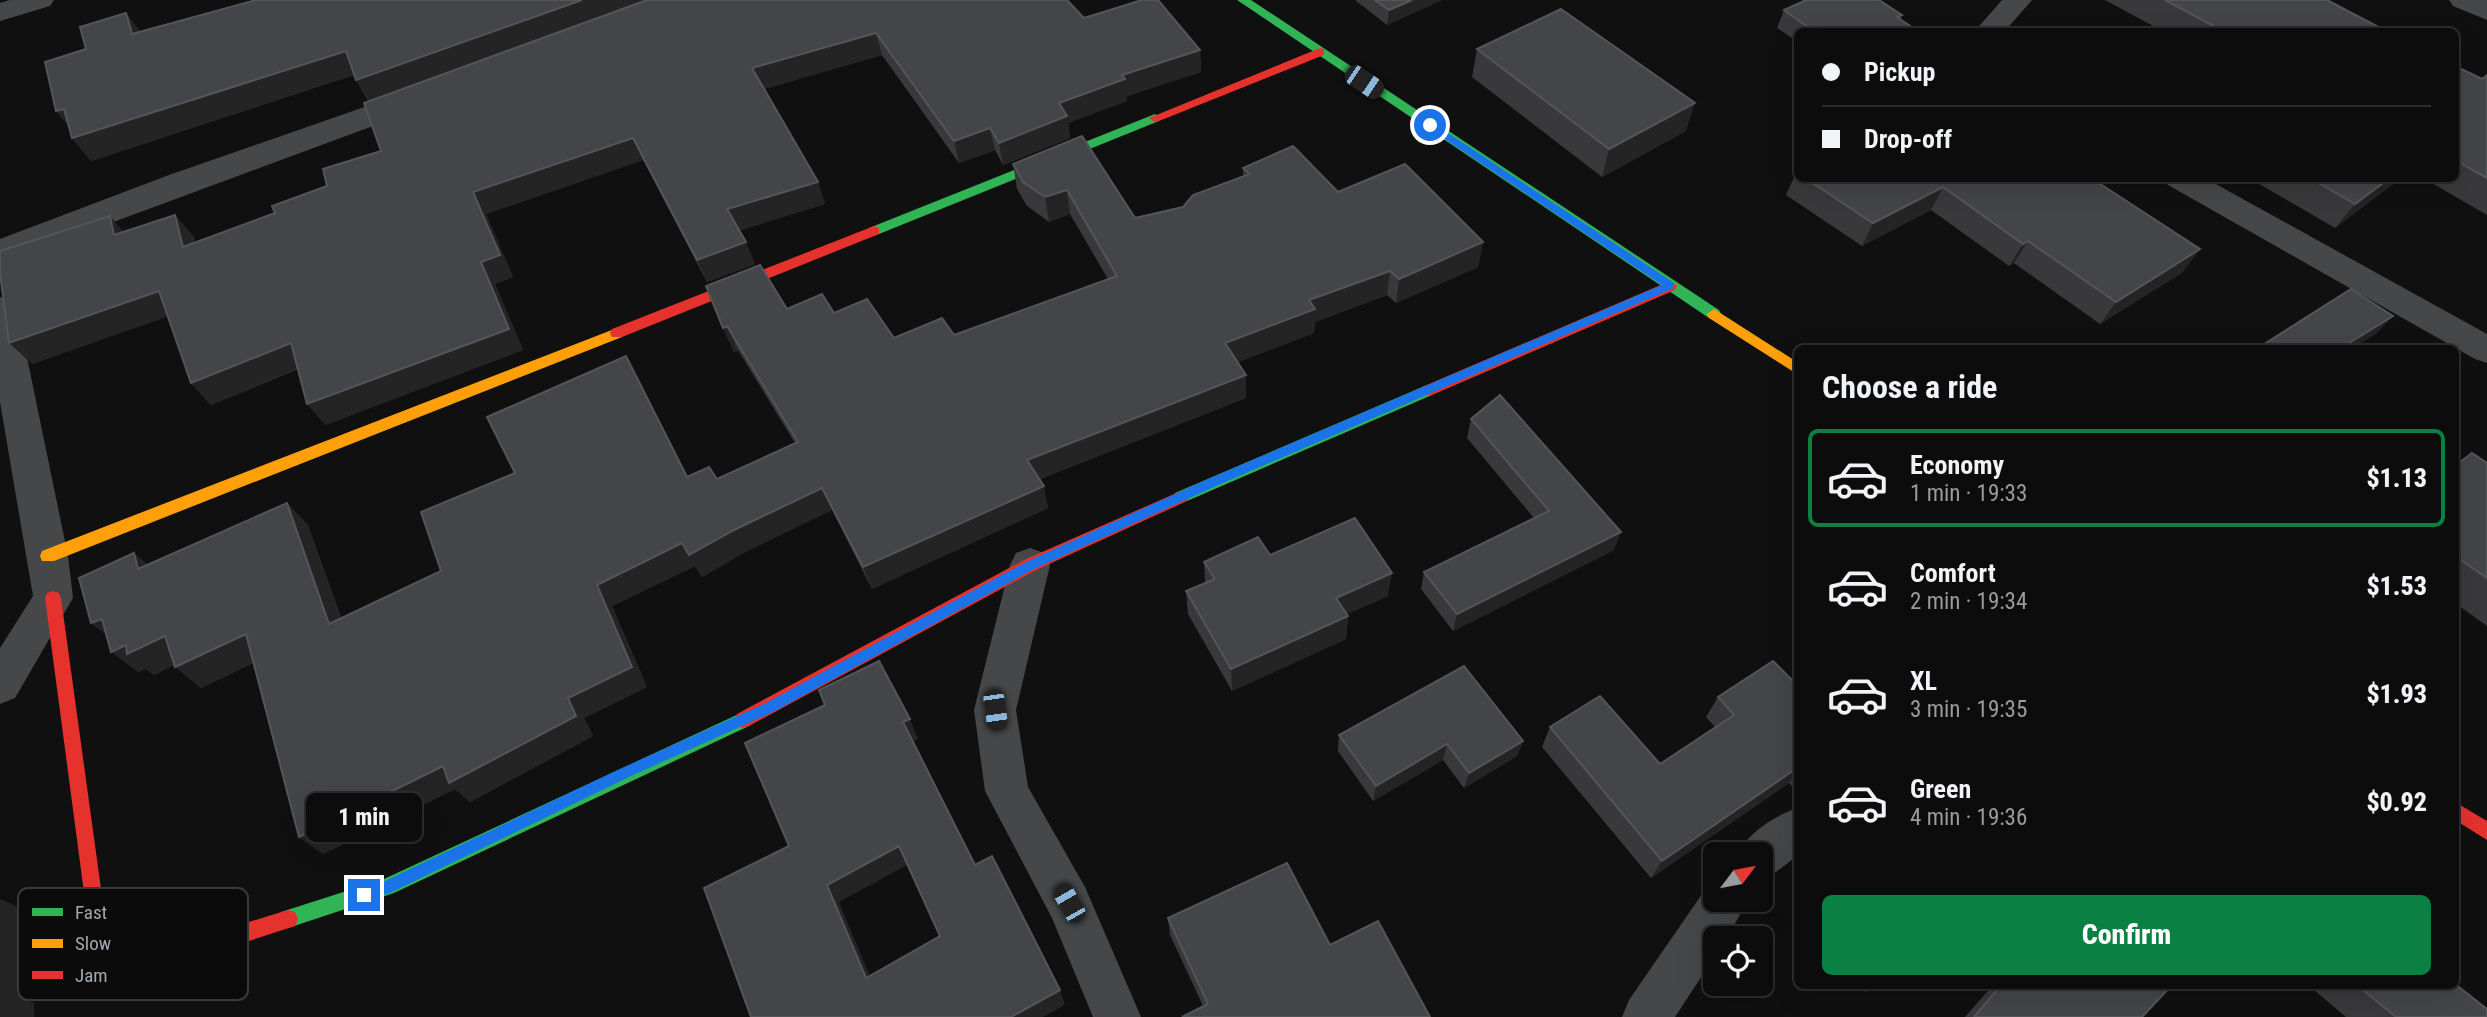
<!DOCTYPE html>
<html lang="en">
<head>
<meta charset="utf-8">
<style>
	body { margin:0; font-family:"Roboto Condensed",sans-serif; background:#151516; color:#f1f3f6; height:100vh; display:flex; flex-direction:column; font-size:26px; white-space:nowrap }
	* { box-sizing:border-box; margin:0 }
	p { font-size:23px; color:#9a9b9d }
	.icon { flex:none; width:38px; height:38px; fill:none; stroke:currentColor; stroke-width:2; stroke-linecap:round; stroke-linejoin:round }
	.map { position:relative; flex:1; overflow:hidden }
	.side { position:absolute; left:1794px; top:345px; width:665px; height:644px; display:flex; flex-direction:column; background:#0c0c0d; border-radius:10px; box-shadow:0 7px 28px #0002,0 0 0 2px #2c2c2e }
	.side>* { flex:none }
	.hud { position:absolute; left:1794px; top:28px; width:665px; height:154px; border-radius:10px; box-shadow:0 7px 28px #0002,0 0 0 2px #2c2c2e; display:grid; align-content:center; height:154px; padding:0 28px; background:#0c0c0d }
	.needle { width:46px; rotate:58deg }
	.tools { position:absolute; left:1703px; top:842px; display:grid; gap:14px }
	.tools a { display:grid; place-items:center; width:70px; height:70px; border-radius:10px; background:#0c0c0d; box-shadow:0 7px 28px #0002,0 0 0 2px #2c2c2e; font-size:35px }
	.end { position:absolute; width:32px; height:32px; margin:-16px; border:9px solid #1a73e8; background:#fff; box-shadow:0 0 0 4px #fff }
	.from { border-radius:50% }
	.bubble { position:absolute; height:49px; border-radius:10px; background:#0c0c0d; box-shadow:0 7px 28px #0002,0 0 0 2px #2c2c2e; font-size:23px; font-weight:800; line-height:49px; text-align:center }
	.car { position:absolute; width:21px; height:42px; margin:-21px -10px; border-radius:9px; box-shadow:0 0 5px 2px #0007; background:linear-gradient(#222 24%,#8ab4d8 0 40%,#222 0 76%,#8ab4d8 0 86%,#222 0) }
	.hud b { display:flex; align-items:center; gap:24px; height:66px; font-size:26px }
	.hud b+b { border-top:2px solid #2c2c2e }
	.hud i { width:18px; height:18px; background:#f1f3f6 }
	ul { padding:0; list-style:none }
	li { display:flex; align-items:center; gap:21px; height:98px; margin:0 14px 10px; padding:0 14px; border:4px solid transparent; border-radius:10px }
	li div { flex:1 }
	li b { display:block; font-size:26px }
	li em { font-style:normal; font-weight:800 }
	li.active { border-color:#0b8043 }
	li>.icon { width:63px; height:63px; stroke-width:1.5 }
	h2 { padding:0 28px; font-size:32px; line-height:84px }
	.action { display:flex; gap:14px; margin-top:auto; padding:14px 28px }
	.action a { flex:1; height:80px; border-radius:10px; background:#0b8043; color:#fff; font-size:28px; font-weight:800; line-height:80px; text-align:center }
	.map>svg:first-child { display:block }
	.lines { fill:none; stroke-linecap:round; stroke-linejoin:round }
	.street { fill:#454749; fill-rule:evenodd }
	.fast { fill:#30b455; fill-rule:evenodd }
	.slow { fill:#ff9f0a; fill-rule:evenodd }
	.jam { fill:#e5322d; fill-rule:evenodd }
	.wall { fill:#39393c }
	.shaded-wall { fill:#242425 }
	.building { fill:#444548; stroke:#535559; stroke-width:2; fill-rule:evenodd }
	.route { fill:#1a73e8 }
	.key { fill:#0b0b0c; stroke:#383a3e; stroke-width:2 }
	.key-label { font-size:19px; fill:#a2a9b1 }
</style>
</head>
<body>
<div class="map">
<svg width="2487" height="1017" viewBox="0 0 2487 1017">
	<rect width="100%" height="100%" fill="#101011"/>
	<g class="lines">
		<g class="street">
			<path d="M 10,0 L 54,0 L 50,6 L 0,21 L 0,3 Z"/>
			<path d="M 2002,0 L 2032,0 L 2004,32 L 1974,32 Z"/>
			<path d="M 2449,0 L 2487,0 L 2487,20 L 2453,6 Z"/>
			<path d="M 416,89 L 427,92 L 431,99 L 427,106 L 0,264 L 0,239 L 169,175 Z"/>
			<path d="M 2163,178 L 2205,178 L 2487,334 L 2487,363 L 2475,359 L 2168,185 Z"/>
			<path d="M 0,297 L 12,300 L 17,309 L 68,556 L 73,598 L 15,698 L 0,704 L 0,648 L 33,596 L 0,402 Z"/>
			<path d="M 1030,548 L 1044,553 L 1050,565 L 1016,710 L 1028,787 L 1085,887 L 1141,1017 L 1093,1017 L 1052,918 L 985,791 L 974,710 L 1010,565 L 1016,553 Z"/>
			<path d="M 1797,808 L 1797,856 L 1776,872 L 1760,879 L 1760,854 L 1738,854 C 1748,832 1775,816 1797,808 Z"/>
			<path d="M 1715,881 L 1715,900 L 1748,900 L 1727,938 L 1715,938 L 1715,956 L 1675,1017 L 1622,1017 L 1629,1000 L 1709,884 Z"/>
		</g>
		<g class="fast">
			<path d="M 1237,0 L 1251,0 L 1719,310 L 1721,314 L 1719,318 L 1709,318 Z"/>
			<path d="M 1155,114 L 1161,118 L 1159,121 L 879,234 L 874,236 L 867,231 L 869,228 Z"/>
			<path d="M 1427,385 L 1432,387 L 1434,391 L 1432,395 L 1187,501 L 1175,501 L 1173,497 L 1175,493 Z"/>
			<path d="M 743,712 L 749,714 L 752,720 L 749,726 L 394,893 L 288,928 L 281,926 L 278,919 L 281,912 L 384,879 Z"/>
		</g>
		<g class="slow">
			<path d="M 1714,309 L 1797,362 L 1797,374 L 1709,318 L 1707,314 Z"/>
			<path d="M 617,328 L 622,329 L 624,333 L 622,337 L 54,561 L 42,561 L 40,556 L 42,551 Z"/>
		</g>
		<g class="jam">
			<path d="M 1320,48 L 1324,49 L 1324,55 L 1159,121 L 1155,122 L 1149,118 Z"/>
			<path d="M 874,226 L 879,228 L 879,234 L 622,337 L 612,337 L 610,333 L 612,329 Z"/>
			<path d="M 1670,281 L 1677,286 L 1675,290 L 1432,395 L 1422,395 L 1420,391 L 1422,387 Z"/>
			<path d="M 1181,491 L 1187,493 L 1189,497 L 1187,501 L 1036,570 L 749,726 L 743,728 L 737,726 L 734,720 L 737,714 L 1024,560 Z"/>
			<path d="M 53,591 L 59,593 L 61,598 L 106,925 L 132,937 L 181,943 L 288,910 L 295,912 L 298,919 L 295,926 L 181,963 L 131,957 L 90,938 L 45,598 L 47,593 Z"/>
			<path d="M 2455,802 L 2487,821 L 2487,840 L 2455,820 Z"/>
		</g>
	</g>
	<g class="wall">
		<path d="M 1355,0 L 1442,0 L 1387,25 Z"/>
		<path d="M 2105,0 L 2327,0 L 2388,32 L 2164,32 Z"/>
		<path d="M 1784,10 L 1902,15 L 1900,20 L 1919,32 L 1797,32 L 1797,41 L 1777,28 Z"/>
		<path d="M 126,13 L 140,32 L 1084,18 L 1200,50 L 1201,72 L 1127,96 L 1127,101 L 1068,123 L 1070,138 L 1003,165 L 995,150 L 959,163 L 882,55 L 764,89 L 818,182 L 825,204 L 740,230 L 755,264 L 707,282 L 643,160 L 486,214 L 513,277 L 495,284 L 523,350 L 325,425 L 298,369 L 211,405 L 191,383 L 167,316 L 32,364 L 124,232 L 175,215 L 194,237 L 195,243 L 275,213 L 327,186 L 381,151 L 369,102 L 356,80 L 354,75 L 91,161 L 72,138 L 69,126 L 56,111 Z"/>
		<path d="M 1477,49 L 1686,131 L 1602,177 L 1472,77 Z"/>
		<path d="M 2455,66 L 2482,79 L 2487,75 L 2487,215 L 2423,178 L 2455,178 Z"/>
		<path d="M 1013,164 L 1135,218 L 1183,207 L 1243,177 L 1243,168 L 1338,192 L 1483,242 L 1478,267 L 1396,303 L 1387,295 L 1315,322 L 1314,333 L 1238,362 L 1246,398 L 1040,479 L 1048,508 L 872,589 L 832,510 L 745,552 L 702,577 L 695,566 L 612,606 L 647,687 L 584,718 L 593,736 L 470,802 L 455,789 L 323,854 L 299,837 L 253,663 L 201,688 L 174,665 L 154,675 L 146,669 L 138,672 L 106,634 L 91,623 L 134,553 L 148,565 L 287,503 L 308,525 L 341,618 L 441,571 L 515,473 L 626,356 L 688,477 L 717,479 L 795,443 L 738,350 L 734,352 L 723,328 L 787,309 L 834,313 L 894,338 L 954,335 L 1108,279 L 1070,214 L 1049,222 L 1027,206 L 1017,189 Z"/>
		<path d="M 1797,172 L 1797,178 L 2091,178 L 2183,272 L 2100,324 L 2014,263 L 2009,266 L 1931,210 L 1862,246 L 1786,195 L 1796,173 Z"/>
		<path d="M 2249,178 L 2401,178 L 2335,228 Z"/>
		<path d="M 1471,419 L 1614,550 L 1453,631 L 1421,589 L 1424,572 L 1534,518 L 1467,438 Z"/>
		<path d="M 2487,463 L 2487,626 L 2455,603 L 2455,466 Z"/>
		<path d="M 1270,555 L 1388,596 L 1347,614 L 1348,616 L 1346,639 L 1232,691 L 1188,614 L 1186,591 L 1205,583 L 1204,562 Z"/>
		<path d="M 1797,685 L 1797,791 L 1789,783 L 1651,878 L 1542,747 L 1550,727 L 1660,764 L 1715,727 L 1706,717 L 1718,697 Z"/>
		<path d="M 1339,735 L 1523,741 L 1517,756 L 1464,788 L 1443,760 L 1373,801 L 1338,751 Z"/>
		<path d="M 1168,918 L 1330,945 L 1203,1006 L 1170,935 Z"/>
		<path d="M 1858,985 L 1873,985 L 1865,992 Z"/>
		<path d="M 1993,985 L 2172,985 L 2142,1017 L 1965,1017 Z"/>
		<path d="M 2308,985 L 2455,985 L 2487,1017 L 2346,1017 Z"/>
	</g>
	<g class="shaded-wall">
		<path d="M 582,0 L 653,0 L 370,102 L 356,80 Z"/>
		<path d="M 1412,0 L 1442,0 L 1387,25 L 1389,10 Z"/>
		<path d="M 126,13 L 142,35 L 132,34 Z"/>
		<path d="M 876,33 L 882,55 L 760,90 L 752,68 Z"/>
		<path d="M 1200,50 L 1201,72 L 1127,96 L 1127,101 L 1068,123 L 1070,138 L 1003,165 L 999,143 L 1059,103 L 1122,75 Z"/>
		<path d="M 346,51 L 359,73 L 91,161 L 72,138 Z"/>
		<path d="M 1695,103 L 1686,131 L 1602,177 L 1609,149 Z"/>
		<path d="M 64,109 L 75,134 L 56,111 Z"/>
		<path d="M 990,128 L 995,150 L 959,163 L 954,141 Z"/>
		<path d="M 633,138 L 643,160 L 486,214 L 513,277 L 495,284 L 523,350 L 325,425 L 307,404 L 473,192 Z"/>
		<path d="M 2390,178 L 2401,178 L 2335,228 L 2355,204 Z"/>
		<path d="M 818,182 L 825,204 L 736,232 L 727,209 Z"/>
		<path d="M 1943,187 L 1931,210 L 1862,246 L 1873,223 Z"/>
		<path d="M 1067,190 L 1070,214 L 1049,222 L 1045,197 Z"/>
		<path d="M 175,215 L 194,237 L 202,269 L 183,247 Z"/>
		<path d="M 110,216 L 129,238 L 114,235 Z"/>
		<path d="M 2028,241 L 2014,263 L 2009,266 L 2023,244 Z"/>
		<path d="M 746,242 L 755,264 L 707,282 L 697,260 Z"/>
		<path d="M 1483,242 L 1478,267 L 1396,303 L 1399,279 Z"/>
		<path d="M 2200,249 L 2183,272 L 2100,324 L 2116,302 Z"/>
		<path d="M 1390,271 L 1387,295 L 1315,322 L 1314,333 L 1225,367 L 1225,343 L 1309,300 Z"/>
		<path d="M 159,291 L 178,313 L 32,364 L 9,343 Z"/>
		<path d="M 2393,316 L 2376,334 L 2353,348 L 2341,348 Z"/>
		<path d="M 727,326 L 738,350 L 734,352 L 723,328 Z"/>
		<path d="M 291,343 L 308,364 L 211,405 L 191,383 Z"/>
		<path d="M 626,356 L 639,380 L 699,500 L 687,477 Z"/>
		<path d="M 1246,375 L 1246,398 L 1032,482 L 1027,460 Z"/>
		<path d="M 1044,486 L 1048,508 L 872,589 L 863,567 Z"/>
		<path d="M 822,488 L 832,510 L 745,552 L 702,577 L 695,566 L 612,606 L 647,687 L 584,718 L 593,736 L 470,802 L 455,789 L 323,854 L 299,837 L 568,698 L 597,585 L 682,543 L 734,530 Z"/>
		<path d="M 287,503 L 308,525 L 350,645 L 329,624 Z"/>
		<path d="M 1621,532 L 1614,550 L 1453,631 L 1457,614 Z"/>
		<path d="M 134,553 L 160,575 L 138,569 Z"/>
		<path d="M 1392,573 L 1388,596 L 1334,620 L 1336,598 Z"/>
		<path d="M 1348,616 L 1346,639 L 1232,691 L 1231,669 Z"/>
		<path d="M 102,619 L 119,644 L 91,623 Z"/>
		<path d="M 246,634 L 269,655 L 201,688 L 175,667 Z"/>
		<path d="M 165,636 L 191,657 L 154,675 L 146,669 L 138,672 L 111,652 L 126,645 Z"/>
		<path d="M 910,719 L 918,739 L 912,742 L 903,722 Z"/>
		<path d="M 1523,741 L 1517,756 L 1464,788 L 1469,773 Z"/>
		<path d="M 1447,744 L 1443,760 L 1373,801 L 1376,786 Z"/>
		<path d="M 1797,768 L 1797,772 L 1789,783 L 1651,878 L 1662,861 Z"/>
		<path d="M 899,846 L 909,864 L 839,902 L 877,993 L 866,978 L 827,885 Z"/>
		<path d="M 0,899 L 18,907 L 19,997 L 34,1003 L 34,1017 L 0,1017 Z"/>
		<path d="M 1060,990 L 1065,1005 L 1043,1017 L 1011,1017 Z"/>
	</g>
	<g class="building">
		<path d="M 256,0 L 582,0 L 356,80 L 346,51 L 72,138 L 64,109 L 56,111 L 45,62 L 86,49 L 80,27 L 126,13 L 132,34 Z"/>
		<path d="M 647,0 L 1067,0 L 1084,18 L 1142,0 L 1158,0 L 1200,50 L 1122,75 L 1125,79 L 1059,103 L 1067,116 L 999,143 L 990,128 L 954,141 L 876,33 L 752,68 L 818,182 L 727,209 L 746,242 L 697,260 L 633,138 L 473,192 L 500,255 L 481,262 L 509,329 L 307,404 L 291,343 L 191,383 L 159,291 L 9,343 L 0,273 L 0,251 L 110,216 L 114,235 L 175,215 L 183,247 L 275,213 L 272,206 L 327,186 L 323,169 L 381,151 L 364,103 Z"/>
		<path d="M 1375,0 L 1412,0 L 1389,10 Z"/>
		<path d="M 1806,0 L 1879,0 L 1902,15 L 1897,17 L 1919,32 L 1815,32 L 1784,10 Z"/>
		<path d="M 2165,0 L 2327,0 L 2388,32 L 2225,32 Z"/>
		<path d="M 1561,9 L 1695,103 L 1609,149 L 1477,49 Z"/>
		<path d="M 2455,66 L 2482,79 L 2487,75 L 2487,178 L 2455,160 Z"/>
		<path d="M 1082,136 L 1135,218 L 1183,207 L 1193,195 L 1250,174 L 1243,168 L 1293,146 L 1338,192 L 1405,164 L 1483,242 L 1399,279 L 1390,271 L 1309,300 L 1315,309 L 1225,343 L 1246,375 L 1027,460 L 1044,486 L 863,567 L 822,488 L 734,530 L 689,555 L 682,543 L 597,585 L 632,667 L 568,698 L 576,716 L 449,783 L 443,766 L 299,837 L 246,634 L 175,667 L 165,636 L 127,654 L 126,645 L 111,652 L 102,619 L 91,623 L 79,578 L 134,553 L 138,569 L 287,503 L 329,624 L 441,571 L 421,512 L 515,473 L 487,417 L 626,356 L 687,477 L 709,467 L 717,479 L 798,442 L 727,326 L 723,328 L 706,286 L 760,265 L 787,309 L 822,294 L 834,313 L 867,299 L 894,338 L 942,318 L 954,335 L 1117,276 L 1067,190 L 1045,197 L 1023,182 L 1013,164 Z"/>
		<path d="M 1805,178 L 2091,178 L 2200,249 L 2116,302 L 2028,241 L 2023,244 L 1943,187 L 1873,223 Z"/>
		<path d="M 2310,178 L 2390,178 L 2355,204 Z"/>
		<path d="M 2351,289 L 2393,316 L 2341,348 L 2258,348 Z"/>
		<path d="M 1500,395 L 1621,532 L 1457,614 L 1424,572 L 1549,511 L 1471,419 Z"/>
		<path d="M 2472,453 L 2487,463 L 2487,578 L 2455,556 L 2455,466 Z"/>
		<path d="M 1355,518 L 1392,573 L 1336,598 L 1348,616 L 1231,669 L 1186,591 L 1215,579 L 1204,562 L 1258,537 L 1270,555 Z"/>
		<path d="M 879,661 L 910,719 L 903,722 L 975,865 L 992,856 L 1060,990 L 1011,1017 L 751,1017 L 704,888 L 789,846 L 745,743 L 825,705 L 819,690 ZM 899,846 L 940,936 L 866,978 L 827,885 Z"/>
		<path d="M 1773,661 L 1797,685 L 1797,768 L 1662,861 L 1550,727 L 1600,696 L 1660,764 L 1734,715 L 1718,697 Z"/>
		<path d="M 1464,666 L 1523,741 L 1469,773 L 1447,744 L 1376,786 L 1339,735 Z"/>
		<path d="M 1287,863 L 1330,945 L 1378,921 L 1430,1017 L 1182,1017 L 1208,1004 L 1168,918 Z"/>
		<path d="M 2455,984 L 2487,1009 L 2487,1017 L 2396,1017 L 2357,985 L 2455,985 Z"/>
		<path d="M 2001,985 L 2172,985 L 2142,1017 L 1974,1017 Z"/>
	</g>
	<path class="route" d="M 1427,123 L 1433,123 L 1674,283 L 1674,288 L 1216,486 L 1034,569 L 773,712 L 631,776 L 392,892 L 364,902 L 359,900 L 359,890 L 385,881 L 622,768 L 764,704 L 1026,562 L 1208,479 L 1662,285 L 1427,127 Z"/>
	<rect x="18" y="888" width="230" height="112" rx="10" class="key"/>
	<rect x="32" y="908" width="31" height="8" fill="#30b455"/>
	<rect x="32" y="939" width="31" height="9" fill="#ff9f0a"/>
	<rect x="32" y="971" width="31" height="8" fill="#e5322d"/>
	<g class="key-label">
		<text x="75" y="919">Fast</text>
		<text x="75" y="950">Slow</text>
		<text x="75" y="982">Jam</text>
	</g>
</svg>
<div class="tools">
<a><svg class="needle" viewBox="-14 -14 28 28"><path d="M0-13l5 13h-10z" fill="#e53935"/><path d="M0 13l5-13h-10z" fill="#9a9b9d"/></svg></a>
<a><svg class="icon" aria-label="locate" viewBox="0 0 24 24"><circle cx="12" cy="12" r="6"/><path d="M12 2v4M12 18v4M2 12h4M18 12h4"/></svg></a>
</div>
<i class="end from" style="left:1430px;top:125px"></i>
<i class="end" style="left:364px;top:895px"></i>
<div class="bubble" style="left:306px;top:793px;width:116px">1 min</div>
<i class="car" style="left:1364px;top:82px;rotate:124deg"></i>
<i class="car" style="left:995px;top:710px;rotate:172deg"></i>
<i class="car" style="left:1069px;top:903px;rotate:330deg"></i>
<div class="hud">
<b><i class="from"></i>Pickup</b>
<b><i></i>Drop-off</b>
</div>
<section class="side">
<h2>Choose a ride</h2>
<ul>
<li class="active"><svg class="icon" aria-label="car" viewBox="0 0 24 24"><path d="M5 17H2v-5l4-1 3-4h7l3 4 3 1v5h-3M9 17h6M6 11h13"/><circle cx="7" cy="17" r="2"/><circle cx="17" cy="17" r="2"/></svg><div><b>Economy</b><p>1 min · 19:33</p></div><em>$1.13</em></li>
<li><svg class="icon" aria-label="car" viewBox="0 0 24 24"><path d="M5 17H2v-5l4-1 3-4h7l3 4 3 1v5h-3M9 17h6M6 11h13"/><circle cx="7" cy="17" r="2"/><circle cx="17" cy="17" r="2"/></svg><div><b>Comfort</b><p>2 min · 19:34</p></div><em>$1.53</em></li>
<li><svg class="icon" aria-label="car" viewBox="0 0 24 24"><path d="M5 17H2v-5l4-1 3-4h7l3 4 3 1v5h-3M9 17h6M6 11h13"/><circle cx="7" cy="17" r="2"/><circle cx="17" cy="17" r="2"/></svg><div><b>XL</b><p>3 min · 19:35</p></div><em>$1.93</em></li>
<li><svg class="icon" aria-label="car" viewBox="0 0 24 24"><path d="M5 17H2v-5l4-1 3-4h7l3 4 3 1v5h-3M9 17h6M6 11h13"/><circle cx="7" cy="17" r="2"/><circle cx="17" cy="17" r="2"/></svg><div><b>Green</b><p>4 min · 19:36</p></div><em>$0.92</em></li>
</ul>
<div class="action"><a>Confirm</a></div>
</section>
</div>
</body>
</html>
